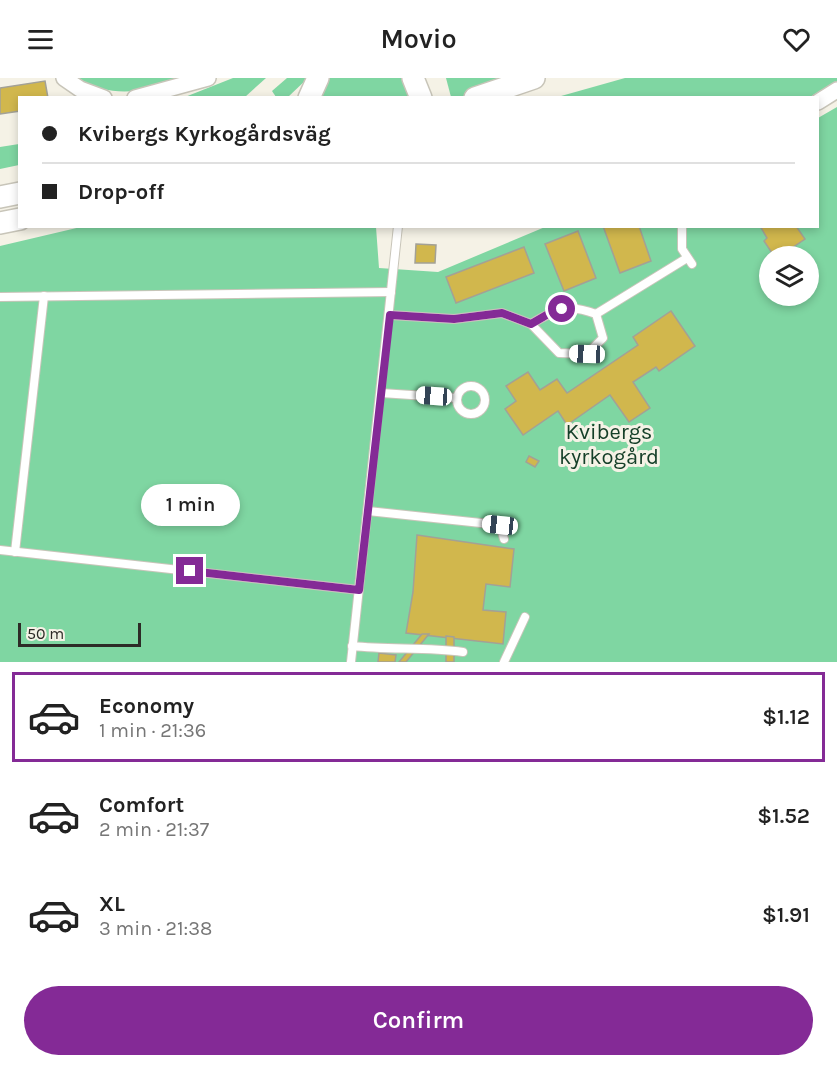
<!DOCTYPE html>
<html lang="en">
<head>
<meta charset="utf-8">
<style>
	body { margin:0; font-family:Karla,sans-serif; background:#f6f6f6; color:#222; height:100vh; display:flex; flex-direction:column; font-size:22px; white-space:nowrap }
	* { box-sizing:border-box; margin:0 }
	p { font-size:20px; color:#767676 }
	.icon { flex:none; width:33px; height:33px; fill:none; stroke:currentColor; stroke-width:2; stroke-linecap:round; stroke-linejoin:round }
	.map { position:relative; height:584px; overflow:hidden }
	.side { display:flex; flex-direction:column; background:#fff; flex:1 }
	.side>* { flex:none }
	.hud { position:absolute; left:18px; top:18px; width:801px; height:132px; border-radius:0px; box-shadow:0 3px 9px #0003; display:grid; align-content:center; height:132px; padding:0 24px; background:#fff }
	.buttons { position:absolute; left:759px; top:168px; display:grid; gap:12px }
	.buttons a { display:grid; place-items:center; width:60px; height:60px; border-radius:50%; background:#fff; box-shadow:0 3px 9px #0003; font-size:30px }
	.scale { position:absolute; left:18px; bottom:15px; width:123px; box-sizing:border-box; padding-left:6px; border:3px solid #2d2b27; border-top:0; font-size:16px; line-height:21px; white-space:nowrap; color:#2d2b27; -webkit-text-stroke:4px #f5f2e6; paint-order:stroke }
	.end { position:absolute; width:27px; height:27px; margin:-14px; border:8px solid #842a96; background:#fff; box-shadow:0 0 0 3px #fff }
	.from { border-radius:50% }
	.bubble { position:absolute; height:42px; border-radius:21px; background:#fff; box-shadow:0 3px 9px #0003; font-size:20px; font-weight:600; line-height:42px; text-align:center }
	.car { position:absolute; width:18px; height:36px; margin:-18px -9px; border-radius:8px; box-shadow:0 0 4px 2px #0007; background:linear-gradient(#fff 24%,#345 0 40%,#fff 0 76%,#345 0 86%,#fff 0) }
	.hud b { display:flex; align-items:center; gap:21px; height:57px; font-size:22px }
	.hud b+b { border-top:2px solid #e0e0e0 }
	.hud i { width:15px; height:15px; background:#222 }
	ul { padding:10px 0 0; list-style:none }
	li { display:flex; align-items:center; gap:18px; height:90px; margin:0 12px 9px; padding:0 12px; border:3px solid transparent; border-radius:0px }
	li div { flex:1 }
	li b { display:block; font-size:22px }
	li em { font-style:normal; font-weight:600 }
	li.current { border-color:#842a96 }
	li>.icon { width:54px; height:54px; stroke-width:1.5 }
	.primary-button { display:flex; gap:12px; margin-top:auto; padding:12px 24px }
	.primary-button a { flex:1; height:69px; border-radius:36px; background:#842a96; color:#fff; font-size:24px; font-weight:600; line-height:69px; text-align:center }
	header { display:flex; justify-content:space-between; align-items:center; height:78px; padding:0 24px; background:#fff; font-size:27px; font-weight:600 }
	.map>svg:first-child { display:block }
	.green { fill:#7fd6a2; fill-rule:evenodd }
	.building { fill:#d1b74d; stroke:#a3a196; stroke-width:1.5 }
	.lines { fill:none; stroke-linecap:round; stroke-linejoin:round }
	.service-casing { stroke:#c8c5b9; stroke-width:10 }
	.minor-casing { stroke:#c8c5b9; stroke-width:18 }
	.secondary-casing { stroke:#c8c5b9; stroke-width:24 }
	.service { stroke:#fff; stroke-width:8 }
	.minor { stroke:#fff; stroke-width:15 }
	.secondary { stroke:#fff; stroke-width:21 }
	.route { stroke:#842a96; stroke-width:8 }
	.labels { text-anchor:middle; stroke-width:6; stroke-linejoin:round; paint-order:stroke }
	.park-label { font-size:22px; fill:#143f28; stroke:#f5f2e6 }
</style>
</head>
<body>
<header><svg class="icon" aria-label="menu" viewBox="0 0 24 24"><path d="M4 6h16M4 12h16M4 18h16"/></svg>Movio<svg class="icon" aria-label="heart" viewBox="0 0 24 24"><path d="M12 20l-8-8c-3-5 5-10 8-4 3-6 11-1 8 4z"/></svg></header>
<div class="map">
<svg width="837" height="584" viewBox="0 0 837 584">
	<rect width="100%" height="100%" fill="#f5f2e6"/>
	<g class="green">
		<path d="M 75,0 L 190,0 C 146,12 118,23 75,0 Z"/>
		<path d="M 233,0 L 266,0 L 245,19 L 185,19 Z"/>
		<path d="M 287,0 L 308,0 L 288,19 L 276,19 L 272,13 Z"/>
		<path d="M 330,0 L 401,0 L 412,20 L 319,20 Z"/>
		<path d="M 446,0 L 499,0 L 461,20 L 451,19 Z"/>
		<path d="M 625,0 L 837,0 L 837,3 L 810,19 L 554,20 Z"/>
		<path d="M 837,29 L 837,584 L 0,584 L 0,168 L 85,148 L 376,149 L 379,190 L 438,194 L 545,149 L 818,148 L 818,40 ZM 770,178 L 808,178 L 808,218 L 770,218 Z"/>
		<path d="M 19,66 L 19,87 L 0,91 L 0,69 Z"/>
	</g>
	<g class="building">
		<path d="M 45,3 L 48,20 L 20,20 L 20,33 L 0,36 L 0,10 Z"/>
		<path d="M 603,148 L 639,148 L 651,183 L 620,195 Z"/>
		<path d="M 760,148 L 796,148 L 805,161 L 780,178 L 774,178 L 764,163 L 767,160 Z"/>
		<path d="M 578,153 L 596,200 L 564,213 L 545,166 Z"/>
		<path d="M 416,166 L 436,167 L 435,185 L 415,185 Z"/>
		<path d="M 524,169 L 534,195 L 456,225 L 446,199 Z"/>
		<path d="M 671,233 L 695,268 L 659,293 L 656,289 L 633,304 L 650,330 L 629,344 L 610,317 L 567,347 L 558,333 L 523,357 L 505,331 L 516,323 L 506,308 L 528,294 L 540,312 L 557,301 L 567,315 L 638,267 L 633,259 Z"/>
		<path d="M 529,378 L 539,383 L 535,389 L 526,384 Z"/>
		<path d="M 417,457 L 514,471 L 510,509 L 486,506 L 483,532 L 506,534 L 503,566 L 406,555 L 413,514 Z"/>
		<path d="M 422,556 L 429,556 L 406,584 L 399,584 Z"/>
		<path d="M 446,558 L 454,559 L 454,584 L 446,584 Z"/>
		<path d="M 379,575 L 396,577 L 395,584 L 378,584 Z"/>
	</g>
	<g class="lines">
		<g class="service-casing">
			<g id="service">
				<path d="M 682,148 L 682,171 L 692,186"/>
				<path d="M 0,219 L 391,214"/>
				<path d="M 596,236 L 687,180"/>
				<path d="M 390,237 L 454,241 L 502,235 L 531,246 L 559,275 L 587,276 L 603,260 L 596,236 C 567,225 556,231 531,246"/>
				<circle cx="471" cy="322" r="14"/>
				<path d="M 381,315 L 457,320"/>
				<path d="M 368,433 L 500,447 L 504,461"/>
				<path d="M 0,472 L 359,512"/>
				<path d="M 15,474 L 44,218"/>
				<path d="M 352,568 C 390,572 426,569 463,574"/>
				<path d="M 351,584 L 398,148"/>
				<path d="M 504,584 L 525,539"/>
			</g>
		</g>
		<g class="minor-casing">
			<g id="minor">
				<path d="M 64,0 L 80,11 L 104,20"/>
				<path d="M 135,20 L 208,0"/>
				<path d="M 818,24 L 837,12"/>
			</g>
		</g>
		<g class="secondary-casing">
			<g id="secondary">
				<path d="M 413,0 L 421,20"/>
				<path d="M 309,20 L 318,0"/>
				<path d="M 475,20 L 534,0"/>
				<path d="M 0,119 L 20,115"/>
				<path d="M 0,145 L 20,141"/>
			</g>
		</g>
		<use href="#service" class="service"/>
		<use href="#minor" class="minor"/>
		<use href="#secondary" class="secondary"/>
	</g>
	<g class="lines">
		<path class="route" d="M 190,493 L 359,512 L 390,237 L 454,241 L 502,235 L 531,246 L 550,235 L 562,231"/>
	</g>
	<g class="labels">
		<g class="park-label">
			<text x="609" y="361">Kvibergs<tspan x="609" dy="25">kyrkogård</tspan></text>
		</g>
	</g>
</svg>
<div class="buttons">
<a><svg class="icon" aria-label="layers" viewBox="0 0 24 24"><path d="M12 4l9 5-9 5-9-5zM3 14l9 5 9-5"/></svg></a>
</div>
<div class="scale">50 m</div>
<i class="end from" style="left:562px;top:231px"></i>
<i class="end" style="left:190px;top:493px"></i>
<div class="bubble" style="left:141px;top:406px;width:99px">1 min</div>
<i class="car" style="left:587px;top:276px;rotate:272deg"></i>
<i class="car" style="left:434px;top:318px;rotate:274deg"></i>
<i class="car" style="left:500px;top:447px;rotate:276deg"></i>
<div class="hud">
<b><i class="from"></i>Kvibergs Kyrkogårdsväg</b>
<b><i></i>Drop-off</b>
</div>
</div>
<section class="side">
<ul>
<li class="current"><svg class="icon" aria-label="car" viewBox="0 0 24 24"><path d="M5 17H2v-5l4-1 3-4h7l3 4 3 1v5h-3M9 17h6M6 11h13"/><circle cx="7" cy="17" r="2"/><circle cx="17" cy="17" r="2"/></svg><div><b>Economy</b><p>1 min · 21:36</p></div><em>$1.12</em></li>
<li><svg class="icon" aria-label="car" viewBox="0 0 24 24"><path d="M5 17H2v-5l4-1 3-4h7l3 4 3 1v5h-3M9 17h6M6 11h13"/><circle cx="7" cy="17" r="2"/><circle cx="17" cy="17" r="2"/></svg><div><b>Comfort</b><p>2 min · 21:37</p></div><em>$1.52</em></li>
<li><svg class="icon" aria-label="car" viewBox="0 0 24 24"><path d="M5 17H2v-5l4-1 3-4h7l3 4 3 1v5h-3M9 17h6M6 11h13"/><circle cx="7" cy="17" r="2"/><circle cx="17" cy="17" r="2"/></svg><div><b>XL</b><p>3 min · 21:38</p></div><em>$1.91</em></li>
</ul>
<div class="primary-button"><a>Confirm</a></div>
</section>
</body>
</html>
